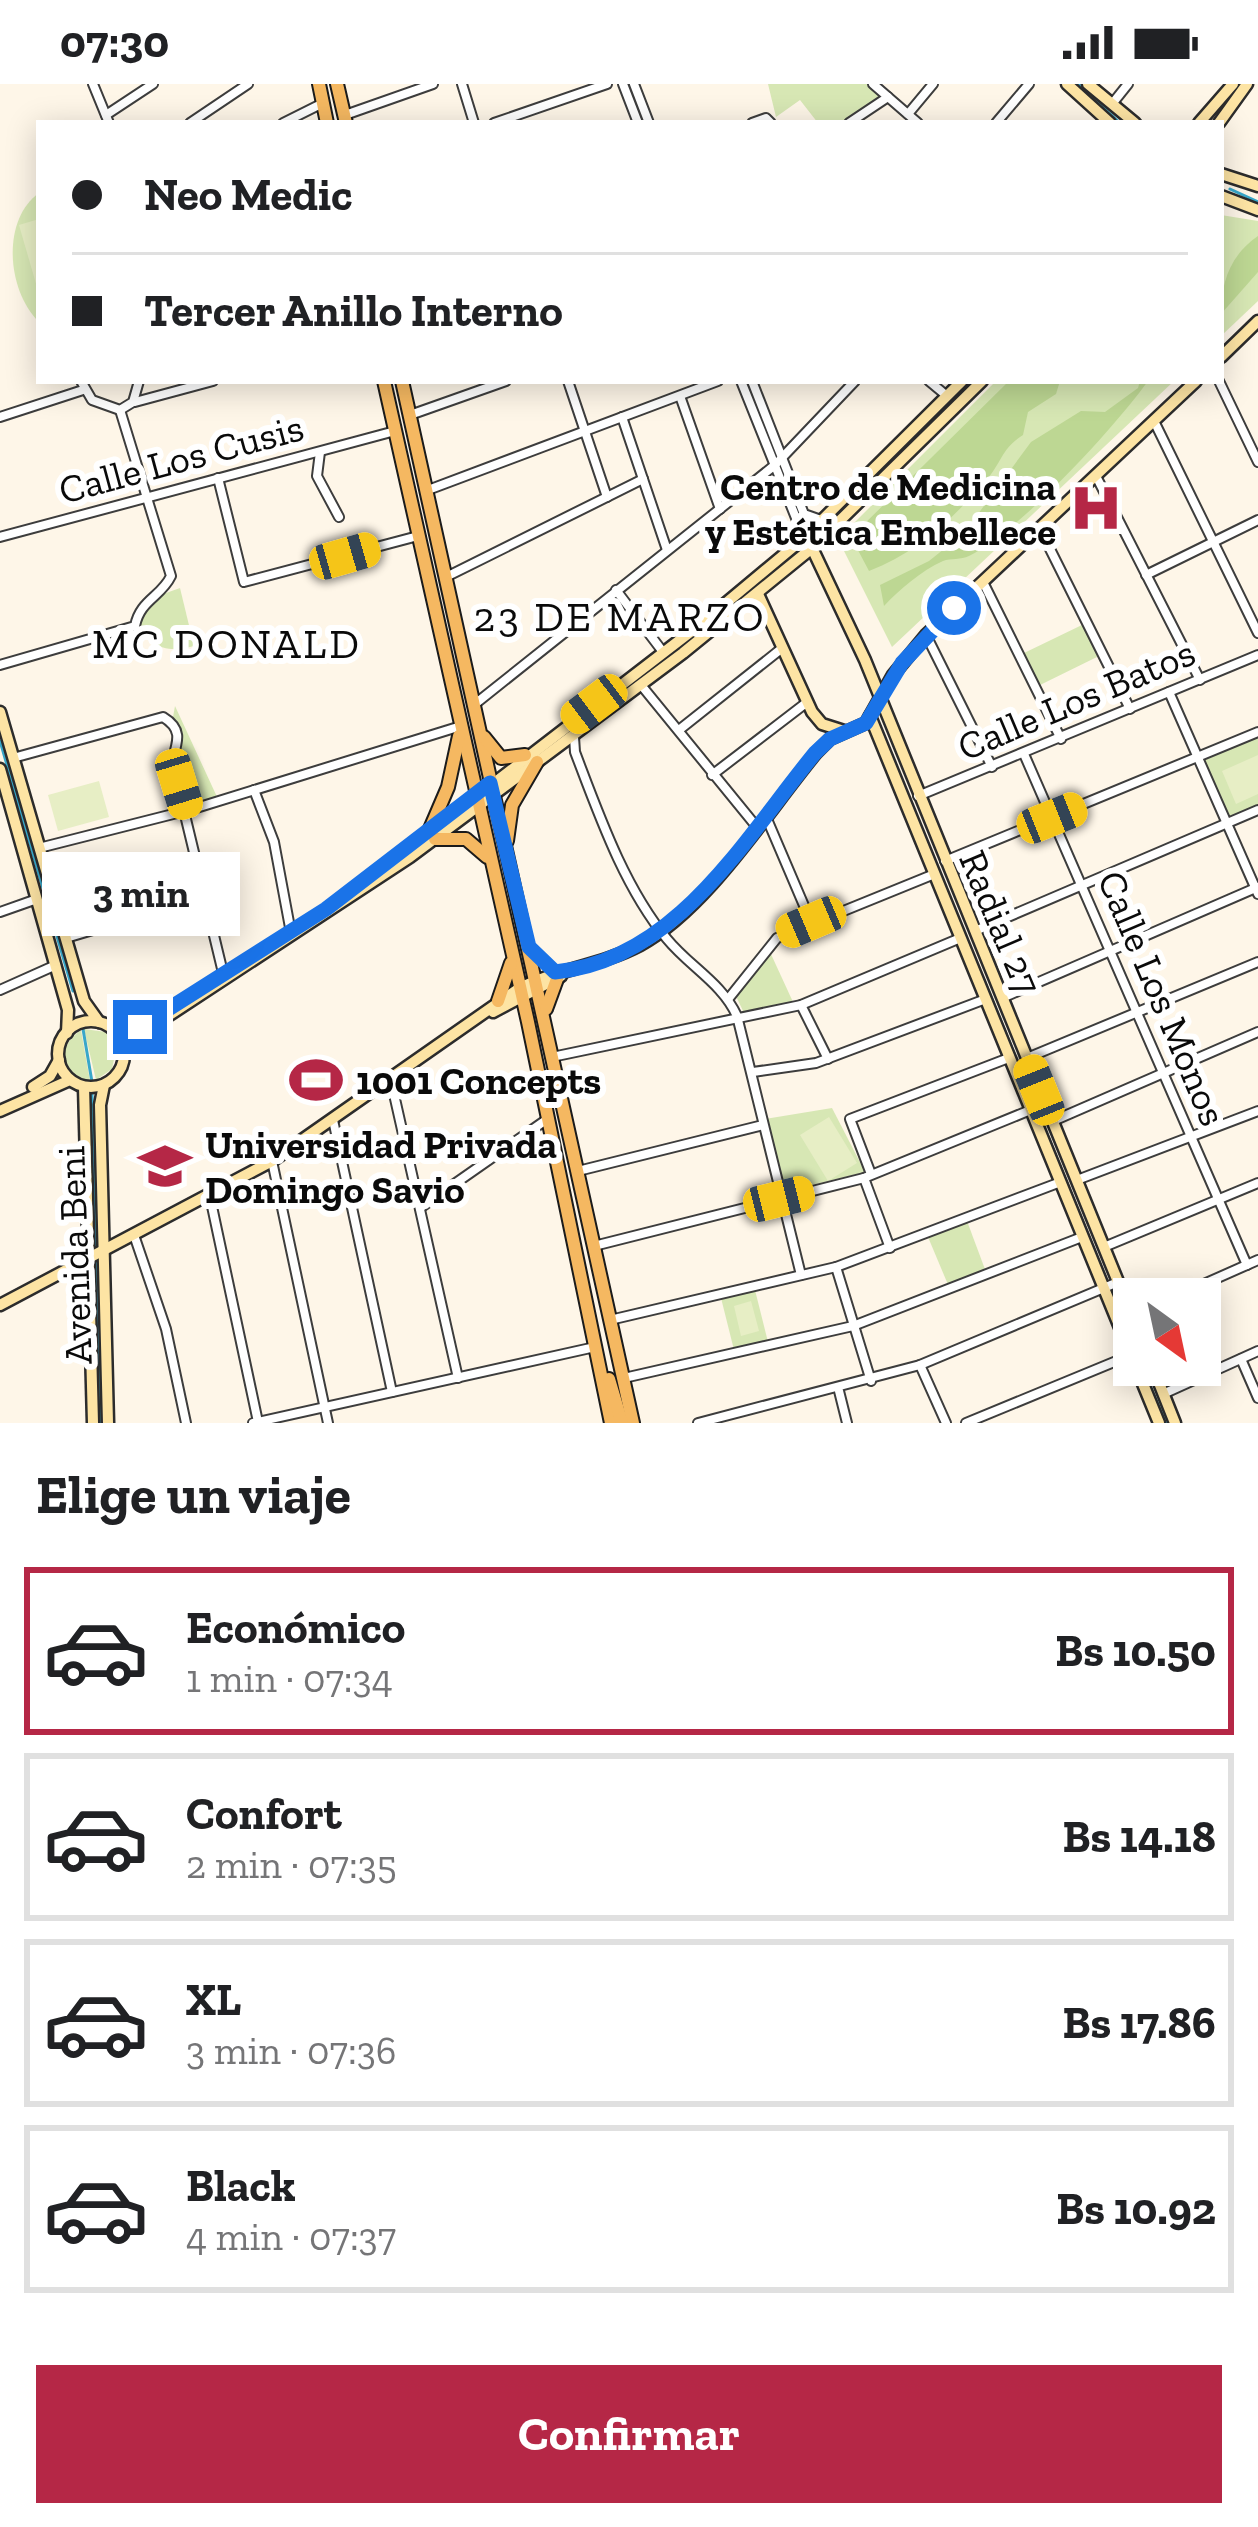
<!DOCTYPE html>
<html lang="es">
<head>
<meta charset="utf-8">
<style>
	body { margin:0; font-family:"Zilla Slab",serif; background:#f2f2f2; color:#202124; height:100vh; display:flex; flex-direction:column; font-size:45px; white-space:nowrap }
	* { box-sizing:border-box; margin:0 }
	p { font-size:39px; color:#757577 }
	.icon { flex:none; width:66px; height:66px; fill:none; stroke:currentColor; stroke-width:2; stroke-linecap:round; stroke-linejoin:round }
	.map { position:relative; height:1339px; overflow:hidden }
	.drawer { display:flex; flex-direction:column; background:#fff; flex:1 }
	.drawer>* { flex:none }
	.guide { position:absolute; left:36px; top:36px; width:1188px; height:264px; border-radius:0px; box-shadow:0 6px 30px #0003; display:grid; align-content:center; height:264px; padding:0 36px; background:#fff }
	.needle { width:78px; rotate:147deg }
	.tools { position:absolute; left:1113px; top:1194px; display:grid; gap:24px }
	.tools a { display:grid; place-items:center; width:108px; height:108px; border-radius:0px; background:#fff; box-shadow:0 6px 30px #0003; font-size:60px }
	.end { position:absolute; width:54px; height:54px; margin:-27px; border:15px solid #1a73e8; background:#fff; box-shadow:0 0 0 6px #fff }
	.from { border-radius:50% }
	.bubble { position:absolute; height:84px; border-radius:0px; background:#fff; box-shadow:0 6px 30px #0003; font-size:39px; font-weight:700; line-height:84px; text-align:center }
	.car { position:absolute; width:36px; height:72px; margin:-36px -18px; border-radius:15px; box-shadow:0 0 9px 3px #0007; background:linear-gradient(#f5c518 24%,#345 0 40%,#f5c518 0 76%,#345 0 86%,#f5c518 0) }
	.guide b { display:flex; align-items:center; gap:42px; height:114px; font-size:45px }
	.guide b+b { border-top:3px solid #e0e0e0 }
	.guide i { width:30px; height:30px; background:#202124 }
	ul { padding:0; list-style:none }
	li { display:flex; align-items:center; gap:36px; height:168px; margin:0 24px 18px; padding:0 12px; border:6px solid #e0e0e0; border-radius:0px }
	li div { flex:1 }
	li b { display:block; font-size:45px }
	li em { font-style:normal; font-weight:700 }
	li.selected { border-color:#b52746 }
	li>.icon { width:108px; height:108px; stroke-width:1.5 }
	h2 { padding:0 36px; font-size:54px; line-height:144px }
	.action { display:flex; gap:24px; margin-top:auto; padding:24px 36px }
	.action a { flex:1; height:138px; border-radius:0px; background:#b52746; color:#fff; font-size:48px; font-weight:700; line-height:138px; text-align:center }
	.status { display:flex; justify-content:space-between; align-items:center; height:84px; padding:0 60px; background:#fff; direction:ltr }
	.status svg { height:33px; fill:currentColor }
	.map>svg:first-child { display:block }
	.green { fill:#d7e7b4 }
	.forest { fill:#bdd793 }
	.pitch { fill:#e7eec5 }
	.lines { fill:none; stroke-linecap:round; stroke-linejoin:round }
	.stream { stroke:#38a7c9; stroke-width:3 }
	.street-casing { stroke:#3d3d3d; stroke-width:12 }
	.secondary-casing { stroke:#2c2c2c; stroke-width:15 }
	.primary-casing { stroke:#1b1b1b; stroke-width:16 }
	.street { stroke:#fff; stroke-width:8 }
	.secondary { stroke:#fde4a4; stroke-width:10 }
	.primary { stroke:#f5b861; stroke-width:12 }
	.route { stroke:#1a73e8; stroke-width:15 }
	.labels { text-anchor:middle; stroke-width:12; stroke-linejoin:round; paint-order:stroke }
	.street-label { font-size:39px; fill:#0a0a0a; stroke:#fff }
	.poi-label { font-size:39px; font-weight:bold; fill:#0a0a0a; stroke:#fff; text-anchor:start }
	.neighbourhood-label { font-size:42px; letter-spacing:3px; fill:#0a0a0a; stroke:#fff }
</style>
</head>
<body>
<div class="status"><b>07:30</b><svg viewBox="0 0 49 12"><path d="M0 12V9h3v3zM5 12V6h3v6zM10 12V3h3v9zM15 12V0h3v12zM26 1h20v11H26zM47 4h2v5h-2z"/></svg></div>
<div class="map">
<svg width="1258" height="1339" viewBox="0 0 1258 1339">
	<rect width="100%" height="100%" fill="#fef6e8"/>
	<g class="green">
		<path d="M 768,0 L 869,0 L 879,12 L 844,39 L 818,39 L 800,16 L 776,33 Z"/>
		<path d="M 39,109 L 39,238 C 7,207 1,136 39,109 Z"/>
		<path d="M 1221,131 L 1258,137 L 1258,217 L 1221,252 Z"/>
		<path d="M 996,297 L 1174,297 L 892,563 L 838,455 Z"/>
		<path d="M 180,504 L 194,562 C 170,569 147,565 139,538 L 152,514 Z"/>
		<path d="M 1084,540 L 1099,572 L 1038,602 L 1022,570 Z"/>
		<path d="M 175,622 L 218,715 L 195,719 C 172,701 179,675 183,650 L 173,633 Z"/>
		<path d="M 1258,652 L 1258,723 L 1229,733 L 1205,676 Z"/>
		<path d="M 770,868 L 793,918 L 744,929 L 735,910 Z"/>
		<path d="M 84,945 L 106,948 L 116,966 L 112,985 L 96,996 Z"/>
		<path d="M 81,946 L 90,997 C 61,990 56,962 81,946 Z"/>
		<path d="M 832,1024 L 865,1088 L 783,1108 L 765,1035 Z"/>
		<path d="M 967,1137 L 986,1188 L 949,1203 L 928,1153 Z"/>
		<path d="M 755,1206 L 768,1258 L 734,1266 L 721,1214 Z"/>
	</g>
	<g class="forest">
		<path d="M 1258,152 L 1258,188 L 1221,230 C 1221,199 1230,171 1258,152 Z"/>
		<path d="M 1009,297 L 1060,297 L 1056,310 L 1028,328 L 1023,351 C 1002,364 1002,377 988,394 C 954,434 917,469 869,487 L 851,453 Z"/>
		<path d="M 1140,297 L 1148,297 C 1115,343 1019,448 969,472 C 961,476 951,474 943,477 C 921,487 900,505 884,522 L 880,501 L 929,477 L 964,449 L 1031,358 L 1081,327 L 1105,328 L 1138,304 Z"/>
	</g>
	<g class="pitch">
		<path d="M 39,135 L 39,210 L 19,141 Z"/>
		<path d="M 1258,671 L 1258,710 L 1236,720 L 1222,687 Z"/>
		<path d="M 99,697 L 109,733 L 58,747 L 48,711 Z"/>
		<path d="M 829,1033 L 857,1079 L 828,1097 L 800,1051 Z"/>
		<path d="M 751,1217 L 759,1247 L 741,1252 L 734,1222 Z"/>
	</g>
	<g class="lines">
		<g class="stream">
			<path d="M 1078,0 L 1120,39"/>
			<path d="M 1230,105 L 1258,118"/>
			<path d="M 0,657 L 73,907"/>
			<path d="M 984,896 L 1133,1261"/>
			<path d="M 83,945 L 92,998"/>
			<path d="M 92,1010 L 96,1164"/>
			<path d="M 97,1174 L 100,1339"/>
			<path d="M 1142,1283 L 1166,1339"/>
		</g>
		<g class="street-casing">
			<g id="street">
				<path d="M 93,0 L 109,39"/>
				<path d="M 462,0 L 474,39"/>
				<path d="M 623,0 L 638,39"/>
				<path d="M 634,0 L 649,39"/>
				<path d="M 873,0 L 918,39"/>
				<path d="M 1112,20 L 1128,0"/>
				<path d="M 908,30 L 933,0"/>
				<path d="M 106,31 L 153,0"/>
				<path d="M 345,31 L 433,0"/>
				<path d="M 190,39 L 248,0"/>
				<path d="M 283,39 L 323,19"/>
				<path d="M 494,39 L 607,0"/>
				<path d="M 752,39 L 766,34 L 771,39"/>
				<path d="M 849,39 L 888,13"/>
				<path d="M 996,39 L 1029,0"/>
				<path d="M 81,297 L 92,316 L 120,326 L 133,318 L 139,297"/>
				<path d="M 568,297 L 607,413"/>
				<path d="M 741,297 L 804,454"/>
				<path d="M 752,297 L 804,430 L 821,436"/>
				<path d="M 929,297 L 947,312"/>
				<path d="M 1219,297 L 1258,378"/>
				<path d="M 680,312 L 720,425"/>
				<path d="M 135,318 L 213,297"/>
				<path d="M 410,331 L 506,297"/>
				<path d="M 0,333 L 83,306"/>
				<path d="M 622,333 L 667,466"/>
				<path d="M 1154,337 L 1258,549"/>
				<path d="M 320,368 L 317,392 L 339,433"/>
				<path d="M 1096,392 L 1200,596"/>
				<path d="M 218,394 L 244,498 L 418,452"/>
				<path d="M 428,406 L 718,297"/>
				<path d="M 1040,445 L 1130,625"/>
				<path d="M 0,453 L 395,347"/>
				<path d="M 1146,491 L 1258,436"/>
				<path d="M 446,493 L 643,395"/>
				<path d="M 983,498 L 1061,655"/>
				<path d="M 616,506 L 663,568"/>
				<path d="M 926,551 L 992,683"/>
				<path d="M 0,581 L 135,542 C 140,516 161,513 171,492 L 120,326"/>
				<path d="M 641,601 L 756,742"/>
				<path d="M 1169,608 L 1258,810"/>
				<path d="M 475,620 L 775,381 L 855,297"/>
				<path d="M 679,646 L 781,565"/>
				<path d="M 574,653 L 575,668 C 599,731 624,803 667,855 C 690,883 722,899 737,932 L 801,1191"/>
				<path d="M 1024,670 L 1247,1181"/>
				<path d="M 13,674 L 163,633 C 183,645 178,657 172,677 L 224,893"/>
				<path d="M 712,691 L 806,619"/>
				<path d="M 254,706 L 274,758 L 291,849"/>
				<path d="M 918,712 L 1258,571"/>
				<path d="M 767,735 L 811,838"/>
				<path d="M 39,764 L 193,725 L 461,642"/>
				<path d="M 945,777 L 1258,648"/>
				<path d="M 0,828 L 37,815"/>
				<path d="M 975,847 L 1258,726"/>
				<path d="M 66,854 L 204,813"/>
				<path d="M 0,906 L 56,881"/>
				<path d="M 729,914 L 777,854 L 932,791"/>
				<path d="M 1002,914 L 1258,803"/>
				<path d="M 801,921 L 828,975"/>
				<path d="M 552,973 L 801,921 L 958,855"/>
				<path d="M 1027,974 L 1258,878"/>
				<path d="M 753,988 L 816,979 L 983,916"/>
				<path d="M 391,997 L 458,1294"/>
				<path d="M 333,1036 L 392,1308"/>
				<path d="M 1053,1037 L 1258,948"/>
				<path d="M 272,1077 L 328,1339"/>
				<path d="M 578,1087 L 763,1041"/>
				<path d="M 871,1090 L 850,1035 L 1006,975"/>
				<path d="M 864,1094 L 890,1164"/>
				<path d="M 1077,1096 L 1258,1027"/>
				<path d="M 210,1113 L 258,1338"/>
				<path d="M 420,1124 L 546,1036"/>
				<path d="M 135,1154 L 166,1245 L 186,1339"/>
				<path d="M 594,1162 L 864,1094 L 1028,1027"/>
				<path d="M 1104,1163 L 1258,1099"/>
				<path d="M 836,1183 L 871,1297"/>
				<path d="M 1170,1215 L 1258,1176"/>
				<path d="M 610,1236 L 836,1183 L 1058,1099"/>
				<path d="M 1241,1275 L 1258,1314"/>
				<path d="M 920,1281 L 946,1339"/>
				<path d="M 624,1294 L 853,1242 L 1082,1153"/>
				<path d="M 839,1307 L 847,1339"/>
				<path d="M 1163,1310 L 1258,1267"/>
				<path d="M 253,1339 L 595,1263"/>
				<path d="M 698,1339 L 920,1281 L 1118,1198"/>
				<path d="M 966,1339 L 1131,1271"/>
			</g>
		</g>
		<g class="secondary-casing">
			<g id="secondary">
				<path d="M 1067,0 L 1110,39"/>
				<path d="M 1088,0 L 1135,39"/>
				<path d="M 1199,39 L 1233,0"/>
				<path d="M 1219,39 L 1247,0"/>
				<path d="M 1221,90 L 1258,102"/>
				<path d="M 1221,112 L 1258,126"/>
				<path d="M 1221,273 L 1258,237"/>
				<path d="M 812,464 L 865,576 L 1134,1237"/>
				<path d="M 758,510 L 812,628 L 822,640 L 844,647"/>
				<path d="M 0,628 L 84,917 L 99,938"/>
				<path d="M 870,632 L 1159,1339"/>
				<path d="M 0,685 L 68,926 L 67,949"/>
				<path d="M 397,774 L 702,539 L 804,454 L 962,297"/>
				<path d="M 493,928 L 561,892"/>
				<circle cx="91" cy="970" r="33"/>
				<path d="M 115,947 L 141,942"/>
				<path d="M 124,970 L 139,951 L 410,773 L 683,569 L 812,464 L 982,297"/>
				<path d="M 104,1001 L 100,1021 L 108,1339"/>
				<path d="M 33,1003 L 50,992 L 59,976"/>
				<path d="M 84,1003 L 93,1339"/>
				<path d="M 0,1027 L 70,996"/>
				<path d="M 0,1221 L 272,1077 L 518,905 C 557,885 600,882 640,861 C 707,825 767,728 816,669 L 830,655 L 866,639 L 893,591 L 926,551 L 1196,297"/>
				<path d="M 1152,1281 L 1175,1339"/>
			</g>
		</g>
		<g class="primary-casing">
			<g id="primary">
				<path d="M 319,0 L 327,39"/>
				<path d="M 337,0 L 346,39"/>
				<path d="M 384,297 L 528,938 L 611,1339"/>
				<path d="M 402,297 L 633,1339"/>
				<path d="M 484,653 L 501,674 L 525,671"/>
				<path d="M 430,745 L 448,703 L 459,652"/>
				<path d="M 435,755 L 466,755 L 487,773"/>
				<path d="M 507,757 L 512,721 L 537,678"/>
				<path d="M 498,917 L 511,879"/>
				<path d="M 546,925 L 557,895"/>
				<path d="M 609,1295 L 622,1339"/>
			</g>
		</g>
		<use href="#street" class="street"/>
		<use href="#secondary" class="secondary"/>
		<use href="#primary" class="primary"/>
	</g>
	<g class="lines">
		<path class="route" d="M 140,943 L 326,825 L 490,699 L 529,863 L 555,888 C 676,877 745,754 815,669 L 830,655 L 866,639 L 902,579 L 954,524"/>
	</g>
	<defs>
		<g id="hospital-bare" transform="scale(4.14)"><path d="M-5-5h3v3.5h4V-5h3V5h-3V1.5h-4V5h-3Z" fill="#b52746" stroke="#fff" stroke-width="2.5" paint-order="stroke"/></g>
		<g id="stadium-bare" transform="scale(4.14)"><path d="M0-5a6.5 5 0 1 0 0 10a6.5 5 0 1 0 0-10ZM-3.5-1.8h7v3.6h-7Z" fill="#b52746" stroke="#fff" stroke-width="2.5" paint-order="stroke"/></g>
		<g id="university-bare" transform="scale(4.14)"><path d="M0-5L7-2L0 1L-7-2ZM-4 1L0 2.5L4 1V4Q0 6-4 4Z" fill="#b52746" stroke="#fff" stroke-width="2.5" paint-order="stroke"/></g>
	</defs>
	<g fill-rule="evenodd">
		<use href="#hospital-bare" x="1096" y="424"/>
		<use href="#stadium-bare" x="316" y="996"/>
		<use href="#university-bare" x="165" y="1082"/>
	</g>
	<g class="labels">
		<g class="street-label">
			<text transform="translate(181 374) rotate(-15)" y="14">Calle Los Cusis</text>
			<text transform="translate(1076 615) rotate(-23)" y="14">Calle Los Batos</text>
			<text transform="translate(1001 838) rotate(67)" y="14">Radial 27</text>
			<text transform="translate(1163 914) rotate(67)" y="14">Calle Los Monos</text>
			<text transform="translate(74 1171) rotate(-92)" y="14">Avenida Beni</text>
		</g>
		<g class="poi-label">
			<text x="1056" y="416" text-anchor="end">Centro de Medicina<tspan x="1056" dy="45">y Estética Embellece</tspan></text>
			<text x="356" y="1010">1001 Concepts</text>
			<text x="205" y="1074">Universidad Privada<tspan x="205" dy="45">Domingo Savio</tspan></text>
		</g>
		<g class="neighbourhood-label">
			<text x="620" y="547">23 DE MARZO</text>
			<text x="227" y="574">MC DONALD</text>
		</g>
	</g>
</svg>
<div class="tools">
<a><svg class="needle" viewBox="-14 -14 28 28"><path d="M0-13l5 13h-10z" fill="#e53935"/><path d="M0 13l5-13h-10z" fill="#757577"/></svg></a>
</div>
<i class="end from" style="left:954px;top:524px"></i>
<i class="end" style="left:140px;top:943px"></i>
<div class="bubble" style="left:42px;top:768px;width:198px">3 min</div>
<i class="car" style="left:345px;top:472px;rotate:74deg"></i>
<i class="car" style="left:594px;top:620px;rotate:233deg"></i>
<i class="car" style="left:179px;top:700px;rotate:163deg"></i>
<i class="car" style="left:1052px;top:734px;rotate:68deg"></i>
<i class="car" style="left:811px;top:838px;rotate:247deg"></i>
<i class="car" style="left:1039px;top:1006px;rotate:338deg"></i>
<i class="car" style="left:779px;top:1115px;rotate:76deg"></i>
<div class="guide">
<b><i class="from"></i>Neo Medic</b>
<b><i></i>Tercer Anillo Interno</b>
</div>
</div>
<section class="drawer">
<h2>Elige un viaje</h2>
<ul>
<li class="selected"><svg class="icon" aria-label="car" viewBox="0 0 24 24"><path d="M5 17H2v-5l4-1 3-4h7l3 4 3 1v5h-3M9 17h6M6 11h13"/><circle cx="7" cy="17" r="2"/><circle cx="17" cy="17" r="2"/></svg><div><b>Económico</b><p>1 min · 07:34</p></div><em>Bs 10.50</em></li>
<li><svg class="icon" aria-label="car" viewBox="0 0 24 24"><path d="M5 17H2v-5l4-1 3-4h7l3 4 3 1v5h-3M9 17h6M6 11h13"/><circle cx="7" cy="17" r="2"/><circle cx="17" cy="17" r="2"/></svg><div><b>Confort</b><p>2 min · 07:35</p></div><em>Bs 14.18</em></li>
<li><svg class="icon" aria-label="car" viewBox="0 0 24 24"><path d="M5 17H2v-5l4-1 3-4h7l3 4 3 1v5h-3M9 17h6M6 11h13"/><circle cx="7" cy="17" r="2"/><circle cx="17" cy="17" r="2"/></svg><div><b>XL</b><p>3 min · 07:36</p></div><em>Bs 17.86</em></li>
<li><svg class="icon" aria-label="car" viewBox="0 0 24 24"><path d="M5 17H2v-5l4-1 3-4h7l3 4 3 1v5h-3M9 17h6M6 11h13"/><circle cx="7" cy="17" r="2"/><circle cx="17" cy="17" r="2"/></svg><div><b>Black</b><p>4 min · 07:37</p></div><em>Bs 10.92</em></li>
</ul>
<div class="action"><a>Confirmar</a></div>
</section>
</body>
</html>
